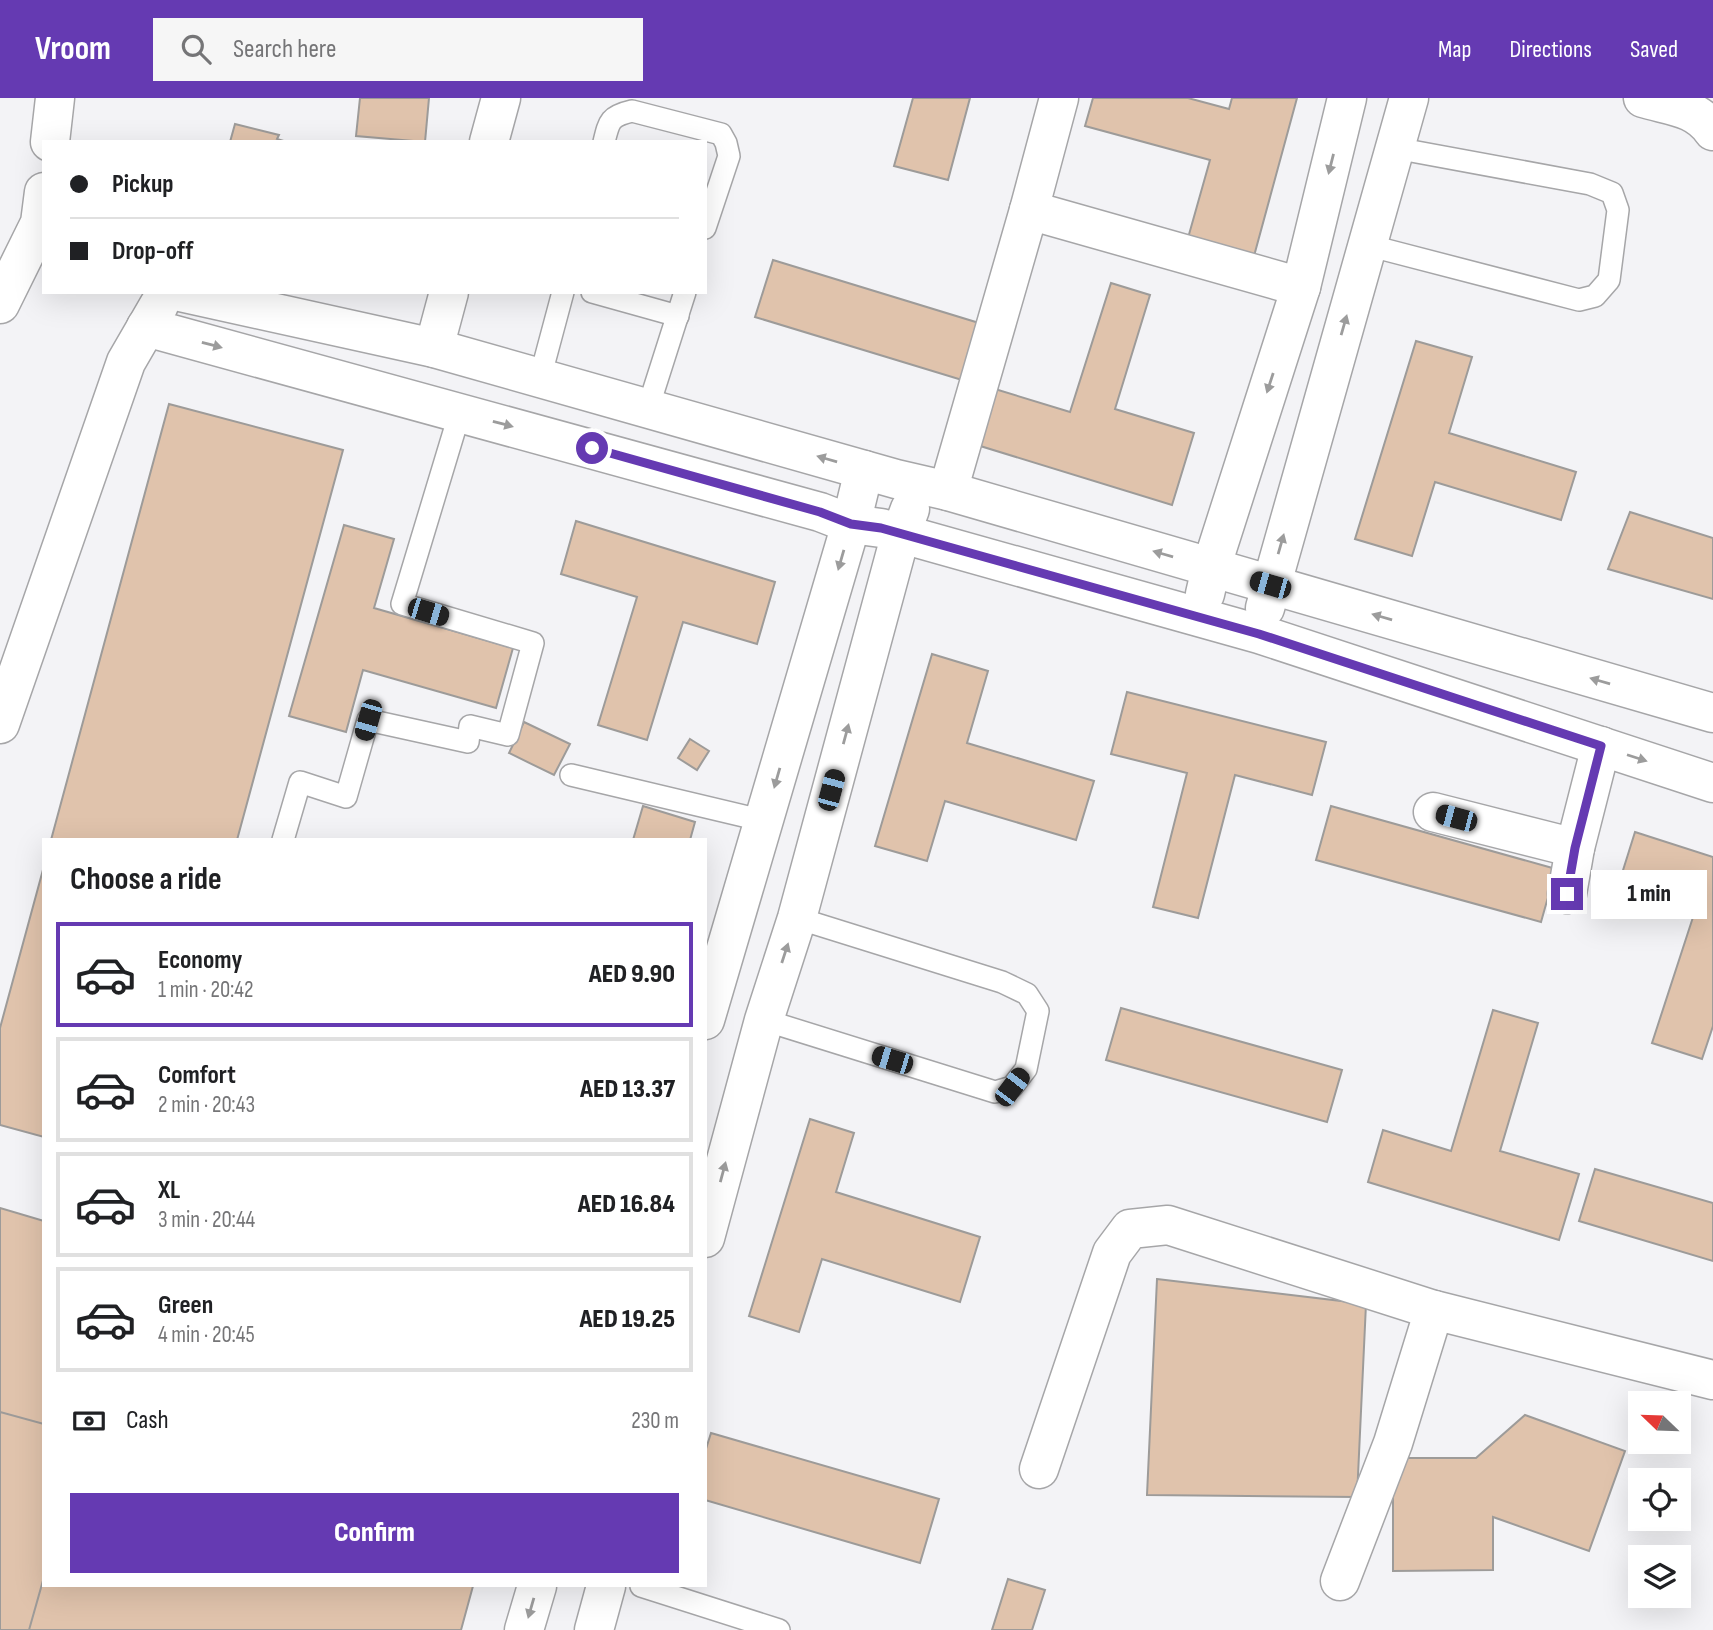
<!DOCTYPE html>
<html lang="en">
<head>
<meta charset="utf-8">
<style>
	body { margin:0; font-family:"Sofia Sans Condensed",sans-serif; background:#f6f6f6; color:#202124; height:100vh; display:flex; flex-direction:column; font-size:26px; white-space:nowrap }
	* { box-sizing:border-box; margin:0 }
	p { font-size:23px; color:#757577 }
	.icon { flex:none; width:38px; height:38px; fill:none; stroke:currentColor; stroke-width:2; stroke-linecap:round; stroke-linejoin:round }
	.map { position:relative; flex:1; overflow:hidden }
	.side { position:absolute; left:42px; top:740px; width:665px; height:749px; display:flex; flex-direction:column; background:#fff; border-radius:0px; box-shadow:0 7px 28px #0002 }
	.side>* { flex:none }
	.top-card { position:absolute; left:42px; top:42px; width:665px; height:154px; border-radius:0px; box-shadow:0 7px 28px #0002; display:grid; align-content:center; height:154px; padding:0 28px; background:#fff }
	.needle { width:46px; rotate:293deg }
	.tools { position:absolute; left:1628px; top:1293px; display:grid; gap:14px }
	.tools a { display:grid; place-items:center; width:63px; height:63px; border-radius:0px; background:#fff; box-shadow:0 7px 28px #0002; font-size:35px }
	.end { position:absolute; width:32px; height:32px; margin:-16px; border:9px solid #653ab2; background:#fff; box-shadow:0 0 0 4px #fff }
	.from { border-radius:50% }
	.bubble { position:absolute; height:49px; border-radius:0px; background:#fff; box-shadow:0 7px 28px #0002; font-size:23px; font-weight:800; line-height:49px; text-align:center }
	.car { position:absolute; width:21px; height:42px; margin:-21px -10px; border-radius:9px; box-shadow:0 0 5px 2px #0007; background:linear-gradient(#222 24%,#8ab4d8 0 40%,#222 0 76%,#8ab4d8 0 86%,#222 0) }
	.top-card b { display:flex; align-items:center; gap:24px; height:66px; font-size:26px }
	.top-card b+b { border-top:2px solid #e0e0e0 }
	.top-card i { width:18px; height:18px; background:#202124 }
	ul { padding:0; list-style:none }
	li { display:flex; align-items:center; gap:21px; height:105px; margin:0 14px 10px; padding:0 14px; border:4px solid #e0e0e0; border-radius:0px }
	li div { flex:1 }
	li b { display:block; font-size:26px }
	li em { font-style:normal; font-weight:800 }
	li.current { border-color:#653ab2 }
	li>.icon { width:63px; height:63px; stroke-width:1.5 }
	h2 { padding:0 28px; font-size:32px; line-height:84px }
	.pay { display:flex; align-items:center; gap:18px; height:77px; padding:0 28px; font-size:26px }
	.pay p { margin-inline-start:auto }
	.button { display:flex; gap:14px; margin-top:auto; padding:14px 28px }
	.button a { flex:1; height:80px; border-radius:0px; background:#653ab2; color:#fff; font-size:28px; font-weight:800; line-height:80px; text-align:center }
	header { display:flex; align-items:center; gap:42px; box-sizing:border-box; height:98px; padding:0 35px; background:#653ab2; color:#fff }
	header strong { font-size:33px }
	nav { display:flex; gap:38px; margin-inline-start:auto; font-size:24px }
	.search { width:490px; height:63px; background:#f6f6f6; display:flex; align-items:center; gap:18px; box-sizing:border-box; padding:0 24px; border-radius:0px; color:#757577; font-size:26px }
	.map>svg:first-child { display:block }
	.building { fill:#e0c3ac; stroke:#9d9b99; stroke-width:2 }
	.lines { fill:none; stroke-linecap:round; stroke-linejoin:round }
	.service-casing { stroke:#a6a6a8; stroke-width:24 }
	.minor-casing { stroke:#a6a6a8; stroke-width:41 }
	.service { stroke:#fff; stroke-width:21 }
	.minor { stroke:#fff; stroke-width:38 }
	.oneway { fill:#9c9c9c }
	.route { stroke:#653ab2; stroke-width:9 }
</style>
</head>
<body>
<header>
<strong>Vroom</strong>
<div class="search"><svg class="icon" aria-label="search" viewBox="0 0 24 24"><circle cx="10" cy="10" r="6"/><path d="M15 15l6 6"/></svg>Search here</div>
<nav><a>Map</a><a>Directions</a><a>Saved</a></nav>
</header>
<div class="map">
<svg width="1713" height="1532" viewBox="0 0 1713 1532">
	<rect width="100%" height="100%" fill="#f3f3f6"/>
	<g class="building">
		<path d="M 360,0 L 429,0 L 425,44 L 356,38 Z"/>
		<path d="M 913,0 L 970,0 L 948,82 L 894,68 Z"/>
		<path d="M 1093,0 L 1188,0 L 1229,11 L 1232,0 L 1297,0 L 1254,158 L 1188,140 L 1210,62 L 1085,28 Z"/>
		<path d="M 235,26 L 279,37 L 277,41 L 287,44 L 230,44 Z"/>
		<path d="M 773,162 L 979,225 L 962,282 L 755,219 Z"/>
		<path d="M 1111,185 L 1150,197 L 1115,311 L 1194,335 L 1172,407 L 977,347 L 995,291 L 1070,314 Z"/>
		<path d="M 1416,243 L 1472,259 L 1449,335 L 1576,374 L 1561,422 L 1435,384 L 1412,458 L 1355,441 Z"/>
		<path d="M 169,306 L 343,352 L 237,742 L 51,742 Z"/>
		<path d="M 1630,414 L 1713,440 L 1713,501 L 1608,471 Z"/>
		<path d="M 576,423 L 775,484 L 757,546 L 683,524 L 647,642 L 598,627 L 637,499 L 561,476 Z"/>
		<path d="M 344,427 L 394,441 L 374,510 L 513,550 L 496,610 L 363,572 L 346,634 L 289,618 Z"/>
		<path d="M 932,556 L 988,573 L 967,645 L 1094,683 L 1076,742 L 945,703 L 927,763 L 875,748 Z"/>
		<path d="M 1127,594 L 1326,644 L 1312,697 L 1235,677 L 1198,820 L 1153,809 L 1187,675 L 1111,656 Z"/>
		<path d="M 524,624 L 570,646 L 554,677 L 509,655 Z"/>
		<path d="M 690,641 L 709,653 L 697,672 L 678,660 Z"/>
		<path d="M 643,708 L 695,724 L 690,742 L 633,742 Z"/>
		<path d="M 1331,708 L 1556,771 L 1541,824 L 1316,762 Z"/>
		<path d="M 1635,734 L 1713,759 L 1713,928 L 1702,961 L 1652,945 L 1696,810 L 1619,785 Z"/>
		<path d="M 44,768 L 44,1039 L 0,1027 L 0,930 Z"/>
		<path d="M 1121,910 L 1342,972 L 1327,1024 L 1106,962 Z"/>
		<path d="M 1493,912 L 1538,925 L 1500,1053 L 1579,1076 L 1559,1142 L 1368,1084 L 1383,1032 L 1451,1053 Z"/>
		<path d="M 810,1021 L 854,1035 L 836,1094 L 980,1139 L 960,1204 L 822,1161 L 799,1234 L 749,1218 Z"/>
		<path d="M 1595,1071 L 1713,1105 L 1713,1163 L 1579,1123 Z"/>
		<path d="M 0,1110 L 44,1123 L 44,1488 L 473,1488 L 461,1532 L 0,1532 Z"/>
		<path d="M 1157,1181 L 1366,1206 L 1357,1399 L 1147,1397 Z"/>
		<path d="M 0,1314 L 44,1326 L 44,1479 L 29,1532 L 0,1532 Z"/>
		<path d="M 1525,1317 L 1625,1353 L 1589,1453 L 1493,1419 L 1493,1472 L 1393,1473 L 1393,1360 L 1476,1360 Z"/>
		<path d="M 711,1335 L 939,1401 L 920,1465 L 705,1402 L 705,1354 Z"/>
		<path d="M 1008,1481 L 1045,1492 L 1032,1532 L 992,1532 Z"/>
	</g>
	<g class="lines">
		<g class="service-casing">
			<g id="service">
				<path d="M 604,44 C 609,23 610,18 632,13 L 721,36 L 726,45 L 729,58 L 705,130"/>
				<path d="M 1367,147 L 1579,202 L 1595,198 L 1609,182 L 1618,112 L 1612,95 L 1590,86 L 1395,50"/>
				<path d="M 592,194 L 678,218"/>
				<path d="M 540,280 L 563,194"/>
				<path d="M 648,310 L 685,194"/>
				<path d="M 571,677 L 765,723"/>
				<path d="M 283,742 L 300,684 L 346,699 L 368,622 L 468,644 L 470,628 L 508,637 L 533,545 L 402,506 L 460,314"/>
				<path d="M 764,922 L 995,994 L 1012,989 L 1026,971 L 1038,913 L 1027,896 L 1002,884 L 797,820"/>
				<path d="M 641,1488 L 779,1532"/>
			</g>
		</g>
		<g class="minor-casing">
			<g id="minor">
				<path d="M 1059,0 L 1029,112 L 1301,189"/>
				<path d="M 1643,0 C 1669,8 1696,8 1713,33"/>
				<path d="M 50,44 L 55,0"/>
				<path d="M 489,44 L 501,0"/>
				<path d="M 180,194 L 434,250 L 896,381 L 948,393 L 1713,615"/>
				<path d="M 0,206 L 40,125 L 44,94"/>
				<path d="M 146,229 L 820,414 L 851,426 L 881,430 L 1259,536 L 1713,685"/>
				<path d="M 434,250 L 449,194"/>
				<path d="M 948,393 L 1029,112"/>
				<path d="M 1205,496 L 1211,470 L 1301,189 L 1347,0"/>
				<path d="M 1265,510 L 1409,0"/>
				<path d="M 0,626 L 126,264 L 159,207"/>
				<path d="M 1433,714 L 1575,750"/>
				<path d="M 1567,796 L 1575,750 L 1601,648"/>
				<path d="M 705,922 L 851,426 L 864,372"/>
				<path d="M 705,1140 L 764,922 L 797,820 L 901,435 L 910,411"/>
				<path d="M 1039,1371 L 1112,1155 L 1130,1131 L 1168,1127 L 1434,1212 L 1713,1282"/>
				<path d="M 1340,1483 L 1393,1345 L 1434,1212"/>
				<path d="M 524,1532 L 537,1488"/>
				<path d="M 594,1532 L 606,1488"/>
			</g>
		</g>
		<use href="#service" class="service"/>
		<use href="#minor" class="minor"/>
	</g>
	<defs><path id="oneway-solid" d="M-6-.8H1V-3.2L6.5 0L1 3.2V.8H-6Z" transform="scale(1.75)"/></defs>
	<g class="oneway">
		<use href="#oneway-solid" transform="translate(1331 66) rotate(104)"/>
		<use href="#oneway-solid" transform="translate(1344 227) rotate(-74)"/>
		<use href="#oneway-solid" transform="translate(212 247) rotate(15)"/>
		<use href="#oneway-solid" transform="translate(1270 285) rotate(108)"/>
		<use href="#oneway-solid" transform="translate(503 326) rotate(15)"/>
		<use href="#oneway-solid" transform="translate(827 361) rotate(-164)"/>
		<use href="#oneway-solid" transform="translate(1281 446) rotate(-74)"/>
		<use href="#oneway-solid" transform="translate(1163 456) rotate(-164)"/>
		<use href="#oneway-solid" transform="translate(841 462) rotate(106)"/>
		<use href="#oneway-solid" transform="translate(1382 519) rotate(-164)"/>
		<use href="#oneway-solid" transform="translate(1600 583) rotate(-164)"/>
		<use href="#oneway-solid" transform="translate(846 636) rotate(-75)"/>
		<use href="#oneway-solid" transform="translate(1637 660) rotate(18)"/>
		<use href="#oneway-solid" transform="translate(777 680) rotate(106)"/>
		<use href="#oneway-solid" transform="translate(785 855) rotate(-72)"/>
		<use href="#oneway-solid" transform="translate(723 1074) rotate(-75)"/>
		<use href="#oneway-solid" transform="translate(531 1510) rotate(106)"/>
	</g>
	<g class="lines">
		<path class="route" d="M 592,350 L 820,414 L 851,426 L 881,430 L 1259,536 L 1601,648 L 1575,750 L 1567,796"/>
	</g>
</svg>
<div class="tools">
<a><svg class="needle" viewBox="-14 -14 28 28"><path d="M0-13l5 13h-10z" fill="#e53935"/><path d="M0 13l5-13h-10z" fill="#757577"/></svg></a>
<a><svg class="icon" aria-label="locate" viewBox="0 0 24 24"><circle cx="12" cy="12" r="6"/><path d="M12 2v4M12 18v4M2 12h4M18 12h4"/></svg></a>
<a><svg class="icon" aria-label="layers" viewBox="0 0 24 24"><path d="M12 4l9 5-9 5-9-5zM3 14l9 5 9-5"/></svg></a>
</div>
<i class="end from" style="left:592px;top:350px"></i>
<i class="end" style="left:1567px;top:796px"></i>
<div class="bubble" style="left:1591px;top:772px;width:116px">1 min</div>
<i class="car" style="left:1270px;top:487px;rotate:286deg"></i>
<i class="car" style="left:428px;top:514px;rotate:107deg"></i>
<i class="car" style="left:368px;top:622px;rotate:196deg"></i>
<i class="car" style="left:831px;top:692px;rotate:15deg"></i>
<i class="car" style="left:1456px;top:720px;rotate:285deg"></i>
<i class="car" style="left:892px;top:962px;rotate:287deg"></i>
<i class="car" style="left:1012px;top:989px;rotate:37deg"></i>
<div class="top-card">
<b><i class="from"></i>Pickup</b>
<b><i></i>Drop-off</b>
</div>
<section class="side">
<h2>Choose a ride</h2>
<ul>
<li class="current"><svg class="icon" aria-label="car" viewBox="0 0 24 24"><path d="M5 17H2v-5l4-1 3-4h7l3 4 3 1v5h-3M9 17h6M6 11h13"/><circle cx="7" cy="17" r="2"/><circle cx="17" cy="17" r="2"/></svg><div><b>Economy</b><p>1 min · 20:42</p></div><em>AED 9.90</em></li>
<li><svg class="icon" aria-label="car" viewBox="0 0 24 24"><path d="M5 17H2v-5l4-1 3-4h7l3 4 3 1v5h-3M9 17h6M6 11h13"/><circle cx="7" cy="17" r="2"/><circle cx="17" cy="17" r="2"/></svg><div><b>Comfort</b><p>2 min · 20:43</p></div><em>AED 13.37</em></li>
<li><svg class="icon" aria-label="car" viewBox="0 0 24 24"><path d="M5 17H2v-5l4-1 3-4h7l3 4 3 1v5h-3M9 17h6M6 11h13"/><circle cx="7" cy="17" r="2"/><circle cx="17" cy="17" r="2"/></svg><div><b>XL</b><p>3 min · 20:44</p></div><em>AED 16.84</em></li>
<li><svg class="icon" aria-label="car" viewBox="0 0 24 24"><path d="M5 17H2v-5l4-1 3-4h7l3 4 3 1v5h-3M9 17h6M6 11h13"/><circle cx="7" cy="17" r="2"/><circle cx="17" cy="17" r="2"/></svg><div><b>Green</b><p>4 min · 20:45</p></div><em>AED 19.25</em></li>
</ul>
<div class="pay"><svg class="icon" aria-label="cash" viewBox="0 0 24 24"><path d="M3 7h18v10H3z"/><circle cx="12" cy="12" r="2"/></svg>Cash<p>230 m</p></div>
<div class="button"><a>Confirm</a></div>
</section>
</div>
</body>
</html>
